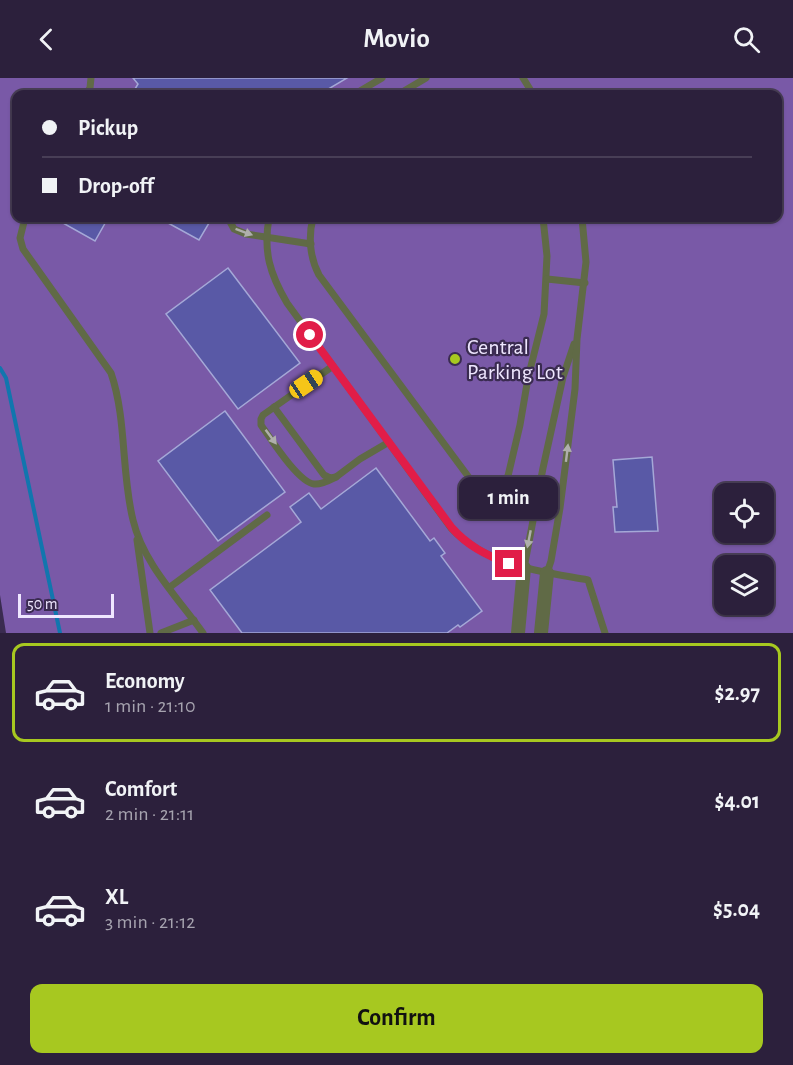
<!DOCTYPE html>
<html lang="en">
<head>
<meta charset="utf-8">
<style>
	body { margin:0; font-family:"Alegreya Sans",sans-serif; background:#342843; color:#f1f3f6; height:100vh; display:flex; flex-direction:column; font-size:22px; white-space:nowrap }
	* { box-sizing:border-box; margin:0 }
	p { font-size:20px; color:#a6a3af }
	.icon { flex:none; width:33px; height:33px; fill:none; stroke:currentColor; stroke-width:2; stroke-linecap:round; stroke-linejoin:round }
	.map { position:relative; height:555px; overflow:hidden }
	.sheet { display:flex; flex-direction:column; background:#2c203c; flex:1 }
	.sheet>* { flex:none }
	.banner { position:absolute; left:12px; top:12px; width:770px; height:132px; border-radius:12px; box-shadow:0 2px 4px #0004,0 0 0 2px #483e56; display:grid; align-content:center; height:132px; padding:0 30px; background:#2c203c }
	.controls { position:absolute; left:714px; top:405px; display:grid; gap:12px }
	.controls a { display:grid; place-items:center; width:60px; height:60px; border-radius:12px; background:#2c203c; box-shadow:0 2px 4px #0004,0 0 0 2px #483e56; font-size:30px }
	.scale { position:absolute; left:18px; bottom:15px; width:96px; box-sizing:border-box; padding-left:6px; border:3px solid #efe7ff; border-top:0; font-size:16px; line-height:21px; white-space:nowrap; color:#efe7ff; -webkit-text-stroke:4px #3a2b50; paint-order:stroke }
	.end { position:absolute; width:27px; height:27px; margin:-14px; border:8px solid #e11d48; background:#fff; box-shadow:0 0 0 3px #fff }
	.from { border-radius:50% }
	.bubble { position:absolute; height:42px; border-radius:12px; background:#2c203c; box-shadow:0 2px 4px #0004,0 0 0 2px #483e56; font-size:20px; font-weight:700; line-height:42px; text-align:center }
	.car { position:absolute; width:18px; height:36px; margin:-18px -9px; border-radius:8px; box-shadow:0 0 4px 2px #0007; background:linear-gradient(#f5c518 24%,#345 0 40%,#f5c518 0 76%,#345 0 86%,#f5c518 0) }
	.banner b { display:flex; align-items:center; gap:21px; height:57px; font-size:22px }
	.banner b+b { border-top:2px solid #483e56 }
	.banner i { width:15px; height:15px; background:#f1f3f6 }
	ul { padding:10px 0 0; list-style:none }
	li { display:flex; align-items:center; gap:18px; height:99px; margin:0 12px 9px; padding:0 18px; border:3px solid transparent; border-radius:12px }
	li div { flex:1 }
	li b { display:block; font-size:22px }
	li em { font-style:normal; font-weight:700 }
	li.active { border-color:#a7c820 }
	li>.icon { width:54px; height:54px; stroke-width:1.5 }
	.button { display:flex; gap:12px; margin-top:auto; padding:12px 30px }
	.button a { flex:1; height:69px; border-radius:12px; background:#a7c820; color:#111; font-size:24px; font-weight:700; line-height:69px; text-align:center }
	header { display:flex; justify-content:space-between; align-items:center; height:78px; padding:0 30px; background:#2c203c; font-size:27px; font-weight:700 }
	.map>svg:first-child { display:block }
	.forest { fill:#7959a7; fill-rule:evenodd }
	.lines { fill:none; stroke-linecap:round; stroke-linejoin:round }
	.stream { stroke:#1176ae; stroke-width:4 }
	.building { fill:#5959a6; stroke:#a5a8d7; stroke-width:1.5 }
	.service { stroke:#606a46; stroke-width:7 }
	.minor { stroke:#606a46; stroke-width:14 }
	.oneway { fill:#afafac }
	.route { stroke:#e11d48; stroke-width:8 }
	.poi-dot { fill:#a7c820; stroke:#3a2b50; stroke-width:2 }
	.labels { text-anchor:middle; stroke-width:4.5; stroke-linejoin:round; paint-order:stroke }
	.poi-label { font-size:22px; fill:#efe7ff; stroke:#3a2b50; text-anchor:start }
</style>
</head>
<body>
<header><svg class="icon" aria-label="back" viewBox="0 0 24 24"><path d="M15 5l-7 7 7 7"/></svg>Movio<svg class="icon" aria-label="search" viewBox="0 0 24 24"><circle cx="10" cy="10" r="6"/><path d="M15 15l6 6"/></svg></header>
<div class="map">
<svg width="793" height="555" viewBox="0 0 793 555">
	<rect width="100%" height="100%" fill="#3a2b50"/>
	<path class="forest" d="M 0,0 L 793,0 L 793,555 L 6,555 L 0,517 ZM 16,16 L 777,16 L 777,140 L 16,140 ZM 724,416 L 764,416 L 764,454 L 724,454 ZM 724,488 L 764,488 L 764,526 L 724,526 Z"/>
	<g class="lines">
		<path class="stream" d="M 0,290 L 6,300 L 60,555"/>
	</g>
	<g class="building">
		<path d="M 133,0 L 347,0 L 320,16 L 132,16 L 138,6 Z"/>
		<path d="M 54,140 L 108,140 L 95,163 Z"/>
		<path d="M 159,140 L 212,140 L 199,162 Z"/>
		<path d="M 228,190 L 300,285 L 238,331 L 166,236 Z"/>
		<path d="M 225,333 L 285,414 L 218,463 L 158,383 Z"/>
		<path d="M 652,379 L 658,453 L 615,454 L 613,429 L 617,429 L 613,382 Z"/>
		<path d="M 376,390 L 430,463 L 434,460 L 445,475 L 441,478 L 482,533 L 460,549 L 458,547 L 447,555 L 242,555 L 210,512 L 301,444 L 290,429 L 309,415 L 321,431 Z"/>
	</g>
	<g class="lines">
		<g class="service">
			<path d="M 523,0 L 533,16"/>
			<path d="M 86,16 L 90,10 L 91,0"/>
			<path d="M 355,16 L 382,0"/>
			<path d="M 399,16 L 426,0"/>
			<path d="M 25,140 L 20,160 L 23,171 L 111,295 C 127,342 121,394 133,442 C 143,485 178,520 203,555"/>
			<path d="M 228,140 L 234,151 L 246,156 L 311,166"/>
			<path d="M 269,140 C 263,174 270,196 287,225 L 451,450 C 487,488 539,493 588,502 L 605,555"/>
			<path d="M 313,140 C 308,159 310,180 319,197 L 479,413 L 487,417 L 501,407 L 508,398 L 520,347 L 528,300 L 544,236 L 547,178 L 543,140"/>
			<path d="M 547,201 L 585,205"/>
			<path d="M 307,306 L 263,337 L 261,341 L 261,347 C 271,361 298,404 314,406 C 321,407 330,402 336,399"/>
			<path d="M 309,311 L 307,306 L 333,288"/>
			<path d="M 274,329 L 324,397 L 330,400 L 336,399 L 360,381 L 389,364"/>
			<path d="M 137,462 L 150,555"/>
			<path d="M 524,490 L 543,390 L 563,299 L 574,266"/>
			<path d="M 547,495 L 551,483 L 560,430 L 575,311 L 577,261 L 586,184 L 582,140"/>
			<path d="M 170,509 L 267,437"/>
			<path d="M 161,555 L 194,542"/>
		</g>
		<g class="minor">
			<path d="M 518,555 L 524,490"/>
			<path d="M 541,555 L 547,495"/>
		</g>
	</g>
	<defs><path id="oneway-solid" d="M-6-.8H1V-3.2L6.5 0L1 3.2V.8H-6Z" transform="scale(1.5)"/></defs>
	<g class="oneway">
		<use href="#oneway-solid" transform="translate(244 154) rotate(20)"/>
		<use href="#oneway-solid" transform="translate(271 359) rotate(53)"/>
		<use href="#oneway-solid" transform="translate(567 375) rotate(-83)"/>
		<use href="#oneway-solid" transform="translate(529 461) rotate(101)"/>
	</g>
	<g class="lines">
		<path class="route" d="M 310,257 L 452,450 C 468,468 486,477 509,486"/>
	</g>
	<circle class="poi-dot" cx="455" cy="281" r="6"/>
	<g class="labels">
		<g class="poi-label">
			<text x="467" y="276">Central<tspan x="467" dy="25">Parking Lot</tspan></text>
		</g>
	</g>
</svg>
<div class="controls">
<a><svg class="icon" aria-label="locate" viewBox="0 0 24 24"><circle cx="12" cy="12" r="6"/><path d="M12 2v4M12 18v4M2 12h4M18 12h4"/></svg></a>
<a><svg class="icon" aria-label="layers" viewBox="0 0 24 24"><path d="M12 4l9 5-9 5-9-5zM3 14l9 5 9-5"/></svg></a>
</div>
<div class="scale">50 m</div>
<i class="end from" style="left:310px;top:257px"></i>
<i class="end" style="left:509px;top:486px"></i>
<div class="bubble" style="left:459px;top:399px;width:99px">1 min</div>
<i class="car" style="left:306px;top:306px;rotate:56deg"></i>
<div class="banner">
<b><i class="from"></i>Pickup</b>
<b><i></i>Drop-off</b>
</div>
</div>
<section class="sheet">
<ul>
<li class="active"><svg class="icon" aria-label="car" viewBox="0 0 24 24"><path d="M5 17H2v-5l4-1 3-4h7l3 4 3 1v5h-3M9 17h6M6 11h13"/><circle cx="7" cy="17" r="2"/><circle cx="17" cy="17" r="2"/></svg><div><b>Economy</b><p>1 min · 21:10</p></div><em>$2.97</em></li>
<li><svg class="icon" aria-label="car" viewBox="0 0 24 24"><path d="M5 17H2v-5l4-1 3-4h7l3 4 3 1v5h-3M9 17h6M6 11h13"/><circle cx="7" cy="17" r="2"/><circle cx="17" cy="17" r="2"/></svg><div><b>Comfort</b><p>2 min · 21:11</p></div><em>$4.01</em></li>
<li><svg class="icon" aria-label="car" viewBox="0 0 24 24"><path d="M5 17H2v-5l4-1 3-4h7l3 4 3 1v5h-3M9 17h6M6 11h13"/><circle cx="7" cy="17" r="2"/><circle cx="17" cy="17" r="2"/></svg><div><b>XL</b><p>3 min · 21:12</p></div><em>$5.04</em></li>
</ul>
<div class="button"><a>Confirm</a></div>
</section>
</body>
</html>
